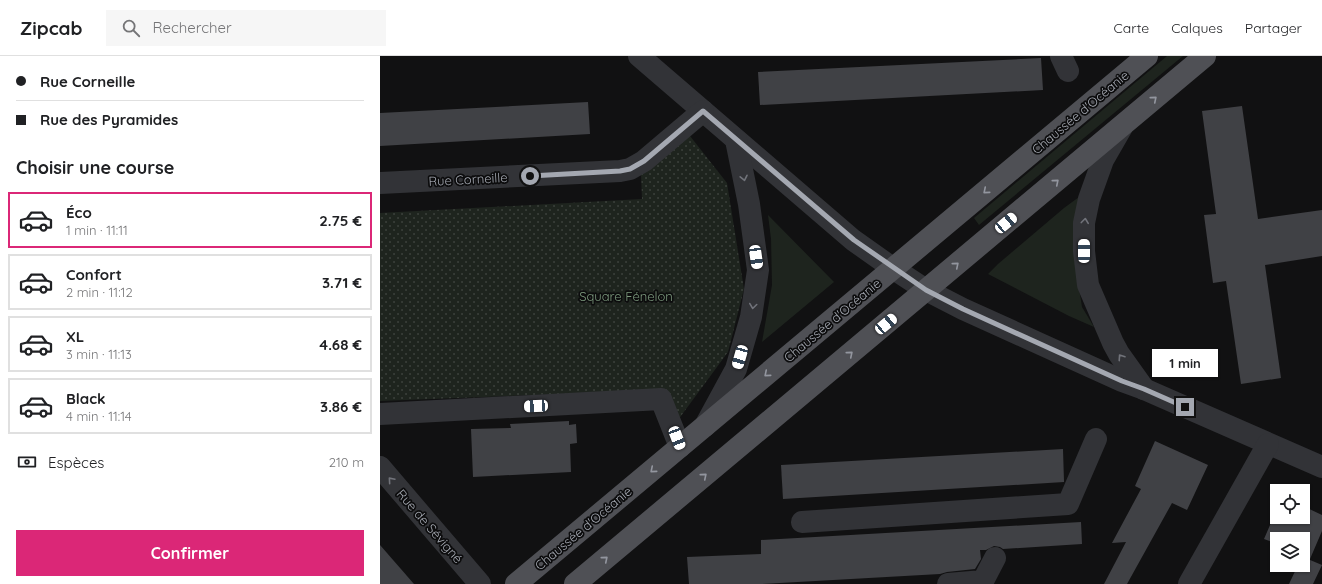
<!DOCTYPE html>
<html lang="fr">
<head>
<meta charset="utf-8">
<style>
	body { margin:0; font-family:Quicksand,sans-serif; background:#f6f6f6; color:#202124; height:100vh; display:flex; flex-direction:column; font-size:15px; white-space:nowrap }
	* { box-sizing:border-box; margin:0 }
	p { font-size:13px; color:#757577 }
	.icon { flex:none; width:22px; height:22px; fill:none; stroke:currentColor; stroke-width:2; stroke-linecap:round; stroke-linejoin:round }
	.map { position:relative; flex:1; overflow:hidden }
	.sheet { display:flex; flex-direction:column; background:#fff; width:380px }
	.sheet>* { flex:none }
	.banner { display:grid; align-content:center; height:88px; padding:0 16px; background:#fff }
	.controls { position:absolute; left:890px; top:428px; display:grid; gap:8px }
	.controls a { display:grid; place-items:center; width:40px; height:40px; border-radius:0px; background:#fff; box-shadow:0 1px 3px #0004; font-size:20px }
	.end { position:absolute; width:18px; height:18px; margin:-9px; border:5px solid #a4a8b1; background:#111; box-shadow:0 0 0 2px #111 }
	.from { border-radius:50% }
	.bubble { position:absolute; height:28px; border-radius:0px; background:#fff; box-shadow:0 1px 3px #0004; font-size:13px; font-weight:800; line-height:28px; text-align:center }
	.car { position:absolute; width:12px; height:24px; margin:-12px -6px; border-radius:5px; box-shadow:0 0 3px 1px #0007; background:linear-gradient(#fff 24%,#345 0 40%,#fff 0 76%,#345 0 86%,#fff 0) }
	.banner b { display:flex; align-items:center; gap:14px; height:38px; font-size:15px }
	.banner b+b { border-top:1px solid #e0e0e0 }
	.banner i { width:10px; height:10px; background:#202124 }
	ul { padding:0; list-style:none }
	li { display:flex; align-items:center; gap:12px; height:56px; margin:0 8px 6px; padding:0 8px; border:2px solid #e0e0e0; border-radius:0px }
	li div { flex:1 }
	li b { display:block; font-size:15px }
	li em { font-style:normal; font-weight:800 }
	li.current { border-color:#db2777 }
	li>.icon { width:36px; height:36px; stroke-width:1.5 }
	h2 { padding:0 16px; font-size:18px; line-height:48px }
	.pay { display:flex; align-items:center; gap:10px; height:44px; padding:0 16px; font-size:15px }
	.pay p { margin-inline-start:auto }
	.cta { display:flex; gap:8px; margin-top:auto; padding:8px 16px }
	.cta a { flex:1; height:46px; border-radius:0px; background:#db2777; color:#fff; font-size:16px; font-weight:800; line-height:46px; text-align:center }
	header { display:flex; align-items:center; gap:24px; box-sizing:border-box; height:56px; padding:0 20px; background:#fff; border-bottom:1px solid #e0e0e0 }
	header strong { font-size:19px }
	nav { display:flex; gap:22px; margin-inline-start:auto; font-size:14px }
	.search { width:280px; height:36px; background:#f6f6f6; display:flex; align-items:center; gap:10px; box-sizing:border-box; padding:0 14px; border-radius:0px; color:#757577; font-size:15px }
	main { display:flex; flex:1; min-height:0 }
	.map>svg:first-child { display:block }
	.grass { fill:#1e241e }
	.park { fill:url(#park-dots) }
	.building { fill:#404145 }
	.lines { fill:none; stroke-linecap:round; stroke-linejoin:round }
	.minor { stroke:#323337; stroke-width:22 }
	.major { stroke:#4f5055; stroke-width:22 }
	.oneway { stroke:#93969f }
	.oneway2 { stroke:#71737a }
	.route { stroke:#a4a8b1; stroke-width:5 }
	.labels { text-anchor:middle; stroke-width:3.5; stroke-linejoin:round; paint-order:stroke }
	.street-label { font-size:13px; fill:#a4a8b1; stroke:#0c0c0d }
	.park-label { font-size:13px; fill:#7d9a7e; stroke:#0c0c0d }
</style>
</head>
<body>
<header>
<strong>Zipcab</strong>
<div class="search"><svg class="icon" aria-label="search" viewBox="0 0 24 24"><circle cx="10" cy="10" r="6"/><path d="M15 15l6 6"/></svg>Rechercher</div>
<nav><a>Carte</a><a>Calques</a><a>Partager</a></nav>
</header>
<main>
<section class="sheet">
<div class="banner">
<b><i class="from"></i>Rue Corneille</b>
<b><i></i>Rue des Pyramides</b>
</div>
<h2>Choisir une course</h2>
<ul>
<li class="current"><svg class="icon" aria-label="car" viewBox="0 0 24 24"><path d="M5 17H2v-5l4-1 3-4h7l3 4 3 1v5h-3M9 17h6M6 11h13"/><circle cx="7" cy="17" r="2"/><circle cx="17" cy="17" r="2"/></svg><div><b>Éco</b><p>1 min · 11:11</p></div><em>2.75 €</em></li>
<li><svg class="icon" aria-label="car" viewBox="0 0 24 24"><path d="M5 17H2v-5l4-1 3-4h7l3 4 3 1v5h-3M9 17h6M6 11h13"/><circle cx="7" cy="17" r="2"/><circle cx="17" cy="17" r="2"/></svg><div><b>Confort</b><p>2 min · 11:12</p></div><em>3.71 €</em></li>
<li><svg class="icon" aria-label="car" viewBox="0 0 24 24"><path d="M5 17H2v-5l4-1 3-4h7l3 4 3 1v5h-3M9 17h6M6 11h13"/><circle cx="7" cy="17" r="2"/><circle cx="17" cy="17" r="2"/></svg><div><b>XL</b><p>3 min · 11:13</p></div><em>4.68 €</em></li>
<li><svg class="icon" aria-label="car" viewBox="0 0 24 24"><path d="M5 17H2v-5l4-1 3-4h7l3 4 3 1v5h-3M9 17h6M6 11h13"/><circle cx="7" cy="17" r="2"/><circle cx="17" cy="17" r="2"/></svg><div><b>Black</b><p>4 min · 11:14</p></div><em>3.86 €</em></li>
</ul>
<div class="pay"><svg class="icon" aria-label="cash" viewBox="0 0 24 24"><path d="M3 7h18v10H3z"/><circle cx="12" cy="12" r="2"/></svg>Espèces<p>210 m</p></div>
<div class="cta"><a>Confirmer</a></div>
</section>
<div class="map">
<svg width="942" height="528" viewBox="0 0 942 528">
	<defs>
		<pattern id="park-dots" width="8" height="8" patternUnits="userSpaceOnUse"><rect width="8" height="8" fill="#1e241e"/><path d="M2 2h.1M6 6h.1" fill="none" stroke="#3c413c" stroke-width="1.8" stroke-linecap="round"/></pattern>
	</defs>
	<rect width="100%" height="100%" fill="#111112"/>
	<g class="grass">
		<path d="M 787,0 L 803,0 L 599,169 L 594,162 Z"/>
		<path d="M 699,141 L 694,201 L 702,251 L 714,271 L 689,260 L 608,218 L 618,208 L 684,152 Z"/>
		<path d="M 388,159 L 454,226 L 382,286 L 392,229 L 391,183 Z"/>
	</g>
	<path class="park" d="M 310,80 L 347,127 L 364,233 L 348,296 L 298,364 L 283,334 L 0,345 L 0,157 L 262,143 L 261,118 Z"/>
	<g class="building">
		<path d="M 661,2 L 663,34 L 380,49 L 378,16 Z"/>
		<path d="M 208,46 L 210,78 L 0,90 L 0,57 Z"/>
		<path d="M 862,50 L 878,163 L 942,154 L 942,200 L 885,209 L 901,322 L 861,328 L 846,225 L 833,227 L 824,159 L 836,158 L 822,55 Z"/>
		<path d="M 189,365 L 189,369 L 196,368 L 197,387 L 190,388 L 191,416 L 93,421 L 91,373 L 131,372 L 130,368 Z"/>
		<path d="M 775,385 L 828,409 L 807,454 L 792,447 L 747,528 L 724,528 L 746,486 L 732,487 L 761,433 L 755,430 Z"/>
		<path d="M 683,393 L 684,426 L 403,443 L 401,409 Z"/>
		<path d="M 923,450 L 942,459 L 942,475 L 930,503 L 923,500 L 923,483 L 897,483 L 897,488 L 884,483 L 897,453 L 897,461 L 923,461 Z"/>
		<path d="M 701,466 L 702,488 L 623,493 L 620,491 L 614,490 L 606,494 L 600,494 L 601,503 L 595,513 L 567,516 L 560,518 L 382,528 L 309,528 L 307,501 L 381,498 L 381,484 Z"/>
		<path d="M 0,489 L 34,528 L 0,528 Z"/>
		<path d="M 923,501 L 942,509 L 933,528 L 909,528 L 918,509 L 923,509 Z"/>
	</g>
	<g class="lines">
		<g class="minor">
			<path d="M 259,0 L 473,184 L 514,213 L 546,234 L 583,253 L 742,325 L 764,333 L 942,411"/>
			<path d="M 681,0 L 688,15"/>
			<path d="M 742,71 L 723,104 L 709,143 L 704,167 L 704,195 L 708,229 L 733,287 L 739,298 L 764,333"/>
			<path d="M 0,127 L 240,115 L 250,113 L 264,105 L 323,55"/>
			<path d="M 0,358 L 281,343 L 300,391"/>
			<path d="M 325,370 L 356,313 L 371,261 L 378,214 L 369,148 L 356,84"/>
			<path d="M 0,411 L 100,528"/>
			<path d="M 422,466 L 688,448 L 716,383"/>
			<path d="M 568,528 L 603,525 L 615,502"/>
			<path d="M 809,528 L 888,388"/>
		</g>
		<g class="major">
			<path d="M 136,528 L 767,0"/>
			<path d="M 195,528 L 825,0"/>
		</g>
	</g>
	<defs><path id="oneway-chevron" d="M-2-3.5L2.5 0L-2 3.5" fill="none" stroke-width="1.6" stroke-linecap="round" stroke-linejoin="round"/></defs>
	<g class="oneway">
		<use href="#oneway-chevron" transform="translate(774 43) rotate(-40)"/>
		<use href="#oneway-chevron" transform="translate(676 126) rotate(-40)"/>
		<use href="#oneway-chevron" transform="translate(606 135) rotate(140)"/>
		<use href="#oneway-chevron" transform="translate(576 209) rotate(-40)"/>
		<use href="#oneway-chevron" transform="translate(470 298) rotate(-40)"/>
		<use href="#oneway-chevron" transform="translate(387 318) rotate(140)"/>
		<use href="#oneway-chevron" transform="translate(273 414) rotate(140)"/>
		<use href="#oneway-chevron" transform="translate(324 420) rotate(-40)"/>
		<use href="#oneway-chevron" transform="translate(225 503) rotate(-40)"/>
	</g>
	<g class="oneway2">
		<use href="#oneway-chevron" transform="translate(364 122) rotate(78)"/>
		<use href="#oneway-chevron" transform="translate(705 165) rotate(-83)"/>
		<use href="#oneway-chevron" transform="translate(373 250) rotate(98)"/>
		<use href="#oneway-chevron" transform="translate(741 301) rotate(-124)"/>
		<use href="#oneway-chevron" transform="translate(11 424) rotate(-131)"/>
	</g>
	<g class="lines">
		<path class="route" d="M 150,120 L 240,115 L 250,113 L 264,105 L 323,55 L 474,184 L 546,234 L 583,253 L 742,325 L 764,333 L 805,351"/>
	</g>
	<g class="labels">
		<g class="street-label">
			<text transform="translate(700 56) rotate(-40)" y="5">Chaussée d'Océanie</text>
			<text transform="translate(88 123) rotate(-3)" y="5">Rue Corneille</text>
			<text transform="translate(452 264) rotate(-40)" y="5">Chaussée d'Océanie</text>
			<text transform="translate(50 470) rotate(49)" y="5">Rue de Sévigné</text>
			<text transform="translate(203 472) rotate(-40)" y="5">Chaussée d'Océanie</text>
		</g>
		<g class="park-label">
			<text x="246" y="245">Square Fénelon</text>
		</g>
	</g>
</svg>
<div class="controls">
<a><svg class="icon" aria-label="locate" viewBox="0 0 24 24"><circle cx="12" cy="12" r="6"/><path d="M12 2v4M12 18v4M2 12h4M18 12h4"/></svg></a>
<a><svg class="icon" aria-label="layers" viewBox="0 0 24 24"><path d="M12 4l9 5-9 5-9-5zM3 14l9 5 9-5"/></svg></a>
</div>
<i class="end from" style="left:150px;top:120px"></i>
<i class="end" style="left:805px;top:351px"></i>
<div class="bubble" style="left:772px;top:293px;width:66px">1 min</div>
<i class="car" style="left:626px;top:167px;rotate:50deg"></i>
<i class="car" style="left:704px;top:195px;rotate:0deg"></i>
<i class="car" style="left:376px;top:201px;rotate:172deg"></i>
<i class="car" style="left:506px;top:268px;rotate:50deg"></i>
<i class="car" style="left:360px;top:301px;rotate:196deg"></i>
<i class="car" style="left:156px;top:350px;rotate:267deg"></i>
<i class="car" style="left:297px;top:382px;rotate:159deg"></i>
</div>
</main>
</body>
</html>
